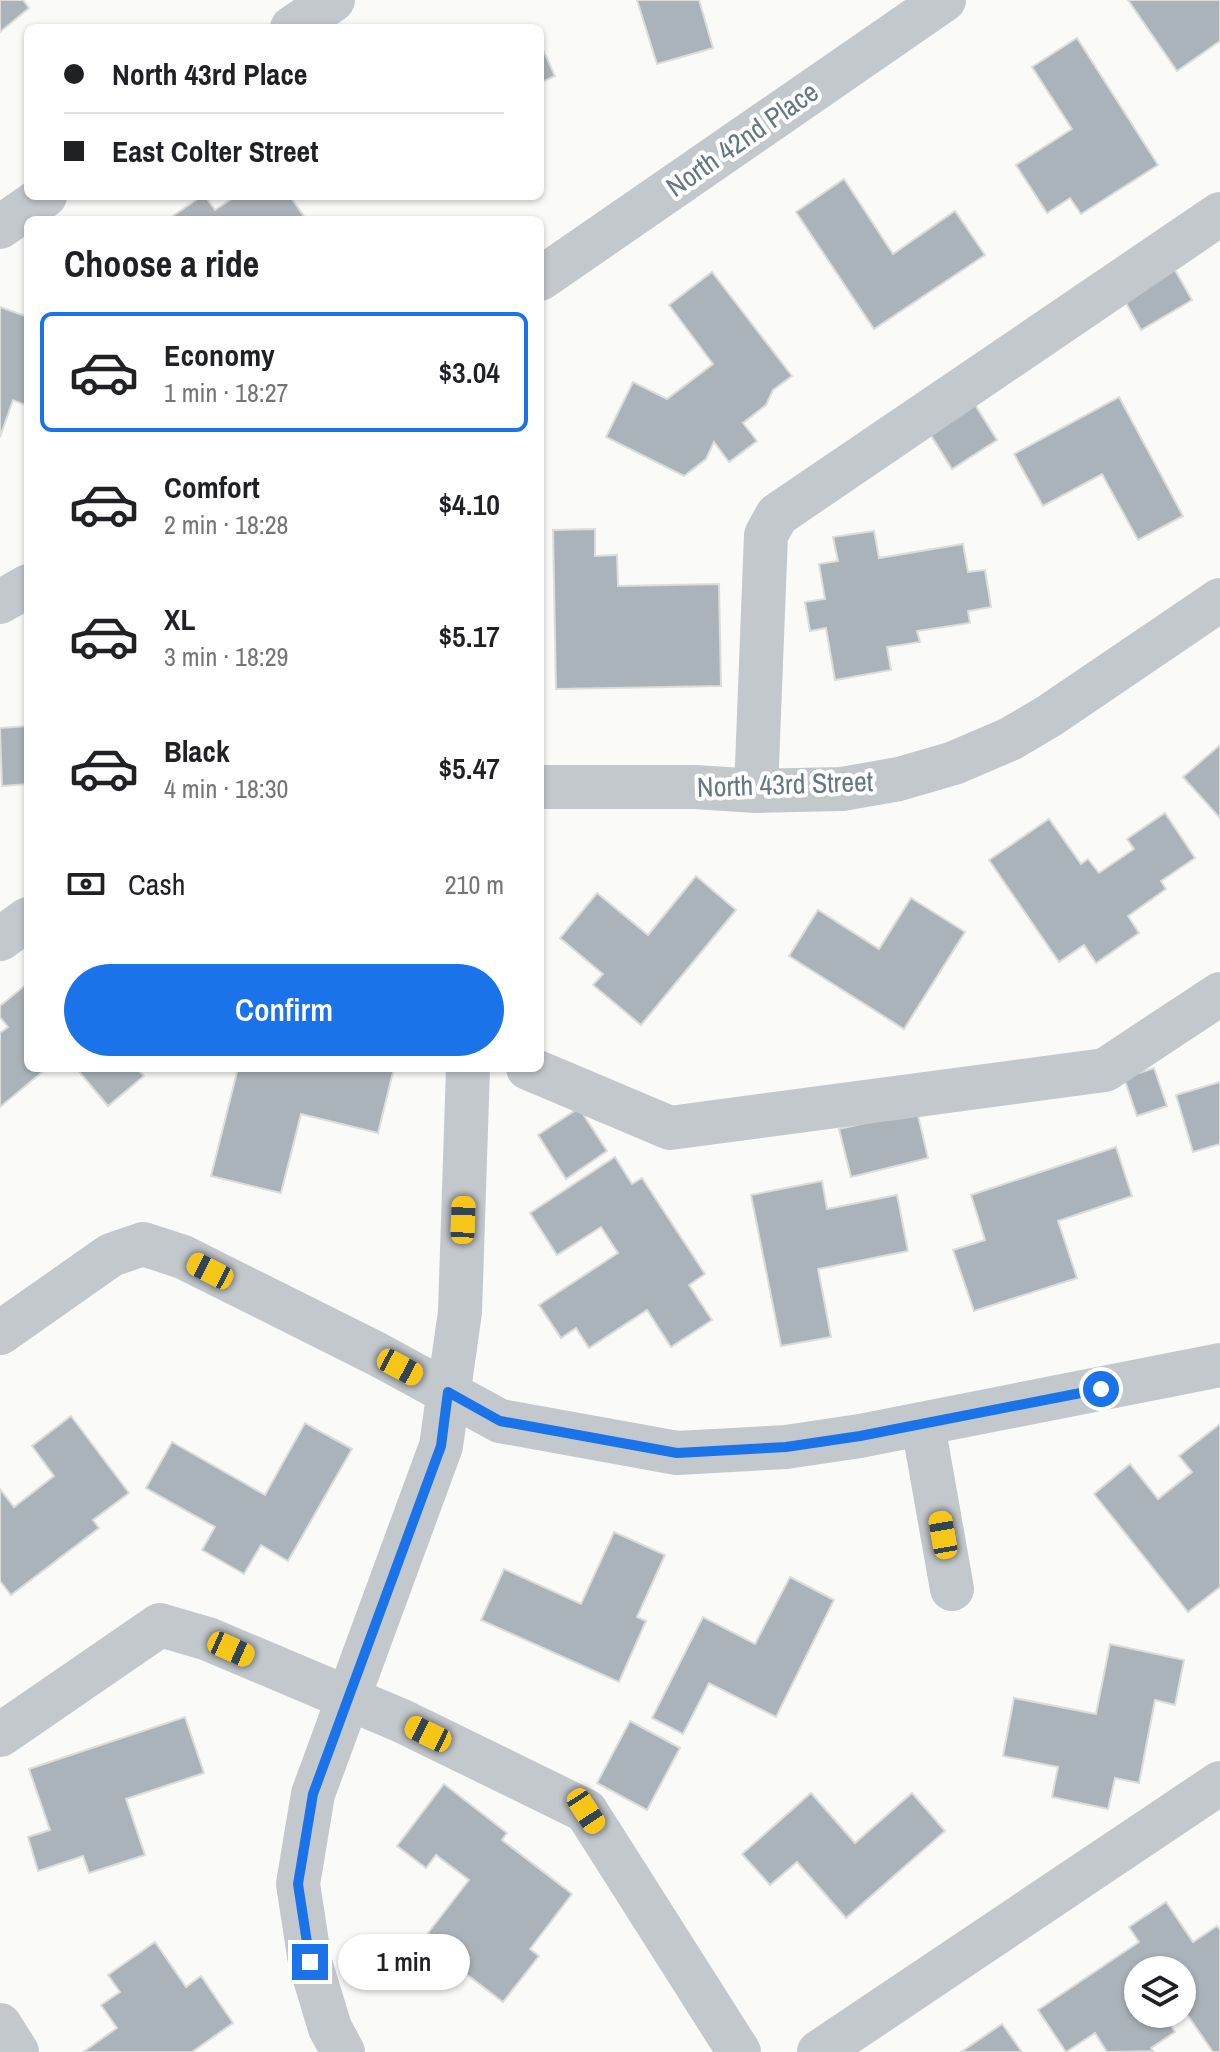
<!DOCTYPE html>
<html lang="en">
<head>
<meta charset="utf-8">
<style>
	body { margin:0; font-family:"Archivo Narrow",sans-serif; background:#f6f6f6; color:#202124; height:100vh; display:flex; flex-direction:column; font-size:30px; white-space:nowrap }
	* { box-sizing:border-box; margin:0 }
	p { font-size:26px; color:#757577 }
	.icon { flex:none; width:44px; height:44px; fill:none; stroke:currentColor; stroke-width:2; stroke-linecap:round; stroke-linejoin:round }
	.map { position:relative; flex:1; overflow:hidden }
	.sheet { position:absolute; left:24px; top:216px; width:520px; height:856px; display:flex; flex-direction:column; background:#fff; border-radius:12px; box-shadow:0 2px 6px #0004 }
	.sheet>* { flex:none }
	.top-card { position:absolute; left:24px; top:24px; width:520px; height:176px; border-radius:12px; box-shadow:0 2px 6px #0004; display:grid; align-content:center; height:176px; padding:0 40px; background:#fff }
	.tools { position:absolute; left:1124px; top:1956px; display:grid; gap:16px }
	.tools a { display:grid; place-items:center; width:72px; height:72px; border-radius:50%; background:#fff; box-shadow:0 2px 6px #0004; font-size:40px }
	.end { position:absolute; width:36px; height:36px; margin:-18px; border:10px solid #1a73e8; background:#fff; box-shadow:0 0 0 4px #fff }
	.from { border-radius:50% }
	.bubble { position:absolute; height:56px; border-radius:28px; background:#fff; box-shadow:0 2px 6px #0004; font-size:26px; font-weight:600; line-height:56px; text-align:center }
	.car { position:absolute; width:24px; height:48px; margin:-24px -12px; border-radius:10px; box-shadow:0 0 6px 2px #0007; background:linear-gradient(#f5c518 24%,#345 0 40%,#f5c518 0 76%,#345 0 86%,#f5c518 0) }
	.top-card b { display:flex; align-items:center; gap:28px; height:76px; font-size:30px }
	.top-card b+b { border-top:2px solid #e0e0e0 }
	.top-card i { width:20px; height:20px; background:#202124 }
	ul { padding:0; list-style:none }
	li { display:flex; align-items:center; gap:24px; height:120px; margin:0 16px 12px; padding:0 24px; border:4px solid transparent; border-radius:12px }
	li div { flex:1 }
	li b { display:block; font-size:30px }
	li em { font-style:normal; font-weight:600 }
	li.active { border-color:#1a73e8 }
	li>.icon { width:72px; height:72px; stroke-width:1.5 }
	h2 { padding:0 40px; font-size:36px; line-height:96px }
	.pay { display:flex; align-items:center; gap:20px; height:88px; padding:0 40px; font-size:30px }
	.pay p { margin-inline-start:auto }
	.action { display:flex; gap:16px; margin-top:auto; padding:16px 40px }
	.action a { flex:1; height:92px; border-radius:48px; background:#1a73e8; color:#fff; font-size:32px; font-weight:600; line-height:92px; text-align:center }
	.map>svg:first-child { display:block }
	.building { fill:#aab3b9; stroke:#dcdcda; stroke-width:2 }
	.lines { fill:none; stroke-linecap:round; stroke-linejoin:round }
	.minor { stroke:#c3c8cc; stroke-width:44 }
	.route { stroke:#1a73e8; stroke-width:10 }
	.labels { text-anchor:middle; stroke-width:8; stroke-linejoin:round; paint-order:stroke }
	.street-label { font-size:28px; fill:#657683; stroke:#fff }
</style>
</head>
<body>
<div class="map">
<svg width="1220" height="2052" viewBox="0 0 1220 2052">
	<rect width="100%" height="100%" fill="#fafaf8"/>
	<g class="building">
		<path d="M 0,0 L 23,0 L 29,8 L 0,32 Z"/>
		<path d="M 637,0 L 699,0 L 713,48 L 657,64 Z"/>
		<path d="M 1128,0 L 1220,0 L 1220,41 L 1177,71 Z"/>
		<path d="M 1077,38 L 1158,165 L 1081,214 L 1070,198 L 1047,213 L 1016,165 L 1072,129 L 1032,67 Z"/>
		<path d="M 540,43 L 555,76 L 540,83 Z"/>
		<path d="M 844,179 L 893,254 L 955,211 L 985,255 L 874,329 L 796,212 Z"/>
		<path d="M 202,196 L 205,196 L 215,210 L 236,196 L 290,196 L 305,218 L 302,220 L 167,220 Z"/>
		<path d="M 1172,265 L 1192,300 L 1141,330 L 1121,294 Z"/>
		<path d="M 712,272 L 792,376 L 773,390 L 766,405 L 743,423 L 757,441 L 729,462 L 714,442 L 706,459 L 684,476 L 606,437 L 633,382 L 667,399 L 713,364 L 669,305 Z"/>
		<path d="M 0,307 L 28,317 L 28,406 L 13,400 L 0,437 Z"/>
		<path d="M 1119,397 L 1183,516 L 1138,540 L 1102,474 L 1043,506 L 1014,454 Z"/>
		<path d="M 972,400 L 997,440 L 952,469 L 927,429 Z"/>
		<path d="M 595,529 L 595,556 L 617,555 L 618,586 L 719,584 L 721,686 L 556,689 L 553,530 Z"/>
		<path d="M 874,531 L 879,558 L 963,544 L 968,572 L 985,570 L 991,607 L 968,611 L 970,623 L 917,631 L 920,642 L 887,647 L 891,670 L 835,680 L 826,628 L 810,631 L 805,602 L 825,599 L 819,564 L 838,561 L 833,537 Z"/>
		<path d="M 28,726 L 28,784 L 2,786 L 0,728 Z"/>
		<path d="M 1220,745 L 1220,818 L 1183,777 Z"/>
		<path d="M 1165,813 L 1195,858 L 1161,881 L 1166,889 L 1128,916 L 1139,933 L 1096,963 L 1084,945 L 1059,962 L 989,860 L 1049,819 L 1081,864 L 1088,859 L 1099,873 L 1134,849 L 1127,839 Z"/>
		<path d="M 696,876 L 736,910 L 641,1025 L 593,985 L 603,974 L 560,938 L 597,893 L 648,935 Z"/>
		<path d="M 911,898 L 965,932 L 904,1029 L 789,956 L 818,910 L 879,949 Z"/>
		<path d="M 28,983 L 28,1068 L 47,1068 L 0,1107 L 0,1033 L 8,1027 L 0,1017 L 0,1006 Z"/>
		<path d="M 76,1068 L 137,1068 L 144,1076 L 108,1106 Z"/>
		<path d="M 238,1068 L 394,1068 L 378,1133 L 301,1114 L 281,1193 L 211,1176 Z"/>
		<path d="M 1154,1068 L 1167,1106 L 1137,1116 L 1124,1078 Z"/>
		<path d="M 1220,1082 L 1220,1144 L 1193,1152 L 1176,1095 Z"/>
		<path d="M 579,1108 L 607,1151 L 566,1179 L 538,1135 Z"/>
		<path d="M 917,1111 L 928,1158 L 851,1177 L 839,1129 Z"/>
		<path d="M 1116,1147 L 1132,1196 L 1058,1221 L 1077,1278 L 974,1311 L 953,1250 L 985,1240 L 971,1195 Z"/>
		<path d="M 615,1157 L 632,1184 L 642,1178 L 705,1274 L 689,1285 L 712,1320 L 671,1347 L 647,1310 L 589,1348 L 576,1328 L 561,1338 L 539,1305 L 618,1253 L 601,1227 L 557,1255 L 530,1213 Z"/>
		<path d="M 822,1181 L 827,1209 L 897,1195 L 908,1251 L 818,1269 L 831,1337 L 781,1346 L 751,1195 Z"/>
		<path d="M 71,1416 L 129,1493 L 93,1520 L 99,1528 L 11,1595 L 0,1581 L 0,1489 L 14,1507 L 54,1476 L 32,1446 Z"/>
		<path d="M 305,1423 L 352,1449 L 288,1561 L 261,1545 L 244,1574 L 202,1550 L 215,1527 L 146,1488 L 172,1442 L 265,1495 Z"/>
		<path d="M 1220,1424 L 1220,1587 L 1188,1612 L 1094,1494 L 1130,1464 L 1158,1499 L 1192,1472 L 1179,1456 Z"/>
		<path d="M 614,1532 L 665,1555 L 637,1617 L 646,1621 L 619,1682 L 481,1620 L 504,1569 L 581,1604 Z"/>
		<path d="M 790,1577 L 834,1600 L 776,1717 L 709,1683 L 683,1734 L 652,1718 L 703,1617 L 755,1644 Z"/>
		<path d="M 1110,1644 L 1184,1660 L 1175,1705 L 1155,1700 L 1139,1783 L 1115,1778 L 1108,1809 L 1052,1797 L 1058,1767 L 1003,1756 L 1014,1698 L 1096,1714 Z"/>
		<path d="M 185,1717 L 204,1773 L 126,1799 L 145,1855 L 89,1873 L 83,1856 L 38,1871 L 28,1837 L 50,1830 L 29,1769 Z"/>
		<path d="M 630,1721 L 680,1748 L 647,1810 L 597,1783 Z"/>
		<path d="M 444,1784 L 507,1833 L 502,1840 L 572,1894 L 530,1949 L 539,1956 L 503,2002 L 461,1970 L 467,1963 L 428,1933 L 469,1880 L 436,1855 L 426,1868 L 397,1846 Z"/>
		<path d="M 811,1793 L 855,1843 L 912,1793 L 945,1831 L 846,1918 L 797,1862 L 770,1885 L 742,1854 Z"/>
		<path d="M 1166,1902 L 1193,1942 L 1217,1926 L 1220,1930 L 1220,2052 L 1213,2052 L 1184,2010 L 1182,2012 L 1182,1970 L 1138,1970 L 1138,2014 L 1179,2014 L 1168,2021 L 1175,2032 L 1151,2048 L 1153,2051 L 1107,2052 L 1095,2033 L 1066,2052 L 1038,2010 L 1139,1942 L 1129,1927 Z"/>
		<path d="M 155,1942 L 186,1987 L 201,1976 L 233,2023 L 192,2052 L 83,2052 L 117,2028 L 101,2005 L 120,1992 L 108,1975 Z"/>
		<path d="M 1002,2024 L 1022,2052 L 961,2052 Z"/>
	</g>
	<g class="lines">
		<g class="minor">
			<path d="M 292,28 L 333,0"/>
			<path d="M 0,227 L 45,196"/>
			<path d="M 540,279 L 944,0"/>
			<path d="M 0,602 L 28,586"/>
			<path d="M 540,787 L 695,787 L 756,791 L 842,789 L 899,779 L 954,763 L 1010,739 L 1049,716 L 1220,600"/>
			<path d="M 756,791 L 766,535 L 777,515 L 1220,214"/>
			<path d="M 0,939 L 28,919"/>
			<path d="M 528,1068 L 670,1128 L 1105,1070 L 1220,994"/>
			<path d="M 0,1333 L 111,1255 L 143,1244 L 183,1257 L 377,1354 L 500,1421 L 677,1453 L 786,1447 L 860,1436 L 1220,1365"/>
			<path d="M 923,1425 L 952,1589"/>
			<path d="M 0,1735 L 160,1625 L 208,1639 L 402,1721 L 586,1811 L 739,2052"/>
			<path d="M 0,2025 L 17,2052"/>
			<path d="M 343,2052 L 330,2028 L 310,1962 L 298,1884 L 313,1794 L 441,1446 L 460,1312 L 468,1068"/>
			<path d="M 819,2052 L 1220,1783"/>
		</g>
	</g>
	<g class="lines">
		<path class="route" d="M 310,1962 L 298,1884 L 313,1794 L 441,1446 L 448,1392 L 500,1421 L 677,1453 L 786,1447 L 860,1436 L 1101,1389"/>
	</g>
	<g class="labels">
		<g class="street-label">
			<text transform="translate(742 139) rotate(-35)" y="10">North 42nd Place</text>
			<text transform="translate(785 784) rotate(-2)" y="10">North 43rd Street</text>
		</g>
	</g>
</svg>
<div class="tools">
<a><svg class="icon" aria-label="layers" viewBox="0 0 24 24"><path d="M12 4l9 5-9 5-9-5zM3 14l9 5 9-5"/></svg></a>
</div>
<i class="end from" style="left:1101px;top:1389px"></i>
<i class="end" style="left:310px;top:1962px"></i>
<div class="bubble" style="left:338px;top:1934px;width:132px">1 min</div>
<i class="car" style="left:463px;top:1220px;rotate:2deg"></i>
<i class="car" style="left:210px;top:1271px;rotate:297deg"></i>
<i class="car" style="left:400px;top:1367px;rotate:118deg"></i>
<i class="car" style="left:943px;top:1535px;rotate:350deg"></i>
<i class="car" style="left:231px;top:1649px;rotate:114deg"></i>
<i class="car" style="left:428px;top:1734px;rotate:296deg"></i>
<i class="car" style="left:586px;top:1811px;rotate:147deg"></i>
<div class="top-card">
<b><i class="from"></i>North 43rd Place</b>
<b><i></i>East Colter Street</b>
</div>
<section class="sheet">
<h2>Choose a ride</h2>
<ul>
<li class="active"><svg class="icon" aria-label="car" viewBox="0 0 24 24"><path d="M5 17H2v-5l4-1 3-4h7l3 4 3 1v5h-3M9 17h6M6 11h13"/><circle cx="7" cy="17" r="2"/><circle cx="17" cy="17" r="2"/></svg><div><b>Economy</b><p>1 min · 18:27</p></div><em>$3.04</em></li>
<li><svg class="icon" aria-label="car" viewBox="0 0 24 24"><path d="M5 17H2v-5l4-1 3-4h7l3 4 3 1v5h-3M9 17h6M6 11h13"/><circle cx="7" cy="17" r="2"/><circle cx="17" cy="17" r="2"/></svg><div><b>Comfort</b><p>2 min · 18:28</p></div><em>$4.10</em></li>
<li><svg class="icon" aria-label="car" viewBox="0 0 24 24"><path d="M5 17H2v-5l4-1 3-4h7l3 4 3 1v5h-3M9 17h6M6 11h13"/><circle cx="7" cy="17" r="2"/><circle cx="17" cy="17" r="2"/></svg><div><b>XL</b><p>3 min · 18:29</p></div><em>$5.17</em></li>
<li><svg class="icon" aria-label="car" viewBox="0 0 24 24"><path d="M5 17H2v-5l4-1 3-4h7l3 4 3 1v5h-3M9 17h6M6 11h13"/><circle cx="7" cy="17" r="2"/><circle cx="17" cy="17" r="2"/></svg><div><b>Black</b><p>4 min · 18:30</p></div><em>$5.47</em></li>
</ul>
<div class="pay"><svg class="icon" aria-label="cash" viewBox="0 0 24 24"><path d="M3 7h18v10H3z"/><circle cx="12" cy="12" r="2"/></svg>Cash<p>210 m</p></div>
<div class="action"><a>Confirm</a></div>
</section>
</div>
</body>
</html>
